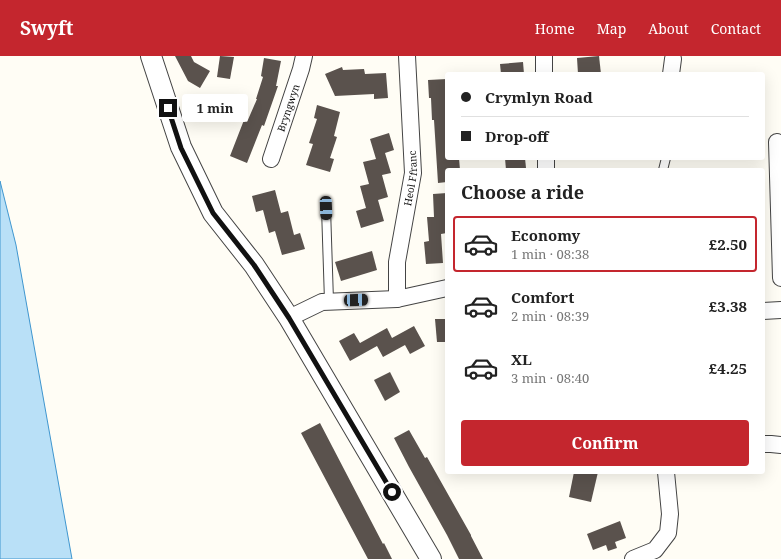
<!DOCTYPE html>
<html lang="en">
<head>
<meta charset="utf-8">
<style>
	body { margin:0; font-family:"Noto Serif",serif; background:#f6f6f6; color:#222; height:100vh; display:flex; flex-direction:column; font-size:15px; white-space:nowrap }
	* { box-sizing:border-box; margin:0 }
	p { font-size:13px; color:#767676 }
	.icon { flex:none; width:22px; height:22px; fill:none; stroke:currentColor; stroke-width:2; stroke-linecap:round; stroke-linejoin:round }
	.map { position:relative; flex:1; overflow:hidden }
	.drawer { position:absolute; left:445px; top:112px; width:320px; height:306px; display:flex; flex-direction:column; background:#fff; border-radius:4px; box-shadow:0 4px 16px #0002 }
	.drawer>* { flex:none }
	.top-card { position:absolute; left:445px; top:16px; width:320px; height:88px; border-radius:4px; box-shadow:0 4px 16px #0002; display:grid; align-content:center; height:88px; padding:0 16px; background:#fff }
	.end { position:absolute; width:18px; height:18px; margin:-9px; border:5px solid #111; background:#fff; box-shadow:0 0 0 2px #fff }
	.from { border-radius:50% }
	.bubble { position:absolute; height:28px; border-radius:4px; background:#fff; box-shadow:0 4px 16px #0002; font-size:13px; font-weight:700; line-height:28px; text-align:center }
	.car { position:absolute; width:12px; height:24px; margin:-12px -6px; border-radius:5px; box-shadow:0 0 3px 1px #0007; background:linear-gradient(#222 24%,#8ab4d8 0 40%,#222 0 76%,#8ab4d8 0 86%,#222 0) }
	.top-card b { display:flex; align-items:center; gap:14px; height:38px; font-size:15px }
	.top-card b+b { border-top:1px solid #e0e0e0 }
	.top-card i { width:10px; height:10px; background:#222 }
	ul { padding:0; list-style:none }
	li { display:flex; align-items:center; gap:12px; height:56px; margin:0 8px 6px; padding:0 8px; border:2px solid transparent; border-radius:4px }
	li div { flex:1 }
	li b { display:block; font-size:15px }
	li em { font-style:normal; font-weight:700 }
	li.current { border-color:#c4262e }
	li>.icon { width:36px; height:36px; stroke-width:1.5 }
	h2 { padding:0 16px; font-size:18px; line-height:48px }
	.action { display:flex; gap:8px; margin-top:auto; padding:8px 16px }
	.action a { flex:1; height:46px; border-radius:4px; background:#c4262e; color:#fff; font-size:16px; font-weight:700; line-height:46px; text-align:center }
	header { display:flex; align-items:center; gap:24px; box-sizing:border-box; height:56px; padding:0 20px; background:#c4262e; color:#fff }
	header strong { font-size:19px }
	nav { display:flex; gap:22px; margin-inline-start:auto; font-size:14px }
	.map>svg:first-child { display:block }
	.water { fill:#b9e0f7; stroke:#3f96cf }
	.building { fill:#5a524d }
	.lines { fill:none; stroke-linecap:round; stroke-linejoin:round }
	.service-casing { stroke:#444; stroke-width:10 }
	.minor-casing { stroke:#444; stroke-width:18 }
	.tertiary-casing { stroke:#444; stroke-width:22 }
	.service { stroke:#fff; stroke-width:8 }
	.minor { stroke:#fff; stroke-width:16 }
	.tertiary { stroke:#fff; stroke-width:20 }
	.route { stroke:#111; stroke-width:5 }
	.labels { text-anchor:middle; stroke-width:4; stroke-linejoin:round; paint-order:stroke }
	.street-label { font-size:10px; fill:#111; stroke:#fff }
</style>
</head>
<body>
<header>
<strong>Swyft</strong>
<nav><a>Home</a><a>Map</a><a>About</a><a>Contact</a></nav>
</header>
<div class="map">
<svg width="781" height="503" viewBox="0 0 781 503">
	<rect width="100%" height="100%" fill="#fffdf5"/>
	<path class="water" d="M 0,125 L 16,189 L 72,503 L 0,503 Z"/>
	<g class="building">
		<path d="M 175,0 L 191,0 L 194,6 L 210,15 L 200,32 L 188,25 Z"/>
		<path d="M 220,0 L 234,1 L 230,23 L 217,21 Z"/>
		<path d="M 599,0 L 601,18 L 578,18 L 577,2 Z"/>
		<path d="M 264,2 L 281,5 L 276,30 L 278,30 L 264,70 L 262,69 L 247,107 L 230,100 L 244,64 L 247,66 L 257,43 L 256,43 L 263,21 L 261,20 Z"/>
		<path d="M 523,6 L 524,18 L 501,18 L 500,8 Z"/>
		<path d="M 342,11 L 343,14 L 364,13 L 365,18 L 386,17 L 388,42 L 374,43 L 374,38 L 335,40 L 325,18 Z"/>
		<path d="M 447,23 L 447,102 L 459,102 L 460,114 L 447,114 L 447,126 L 438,127 L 434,64 L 432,64 L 431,42 L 429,42 L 428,24 Z"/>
		<path d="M 317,49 L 340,56 L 334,80 L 337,81 L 330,102 L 334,103 L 330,116 L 306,109 L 313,88 L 309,87 L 317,63 L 314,62 Z"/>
		<path d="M 389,77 L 394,94 L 385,97 L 391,117 L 382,119 L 388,141 L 378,144 L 384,165 L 361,172 L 356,155 L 366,152 L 360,130 L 369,128 L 363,106 L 376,103 L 370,83 Z"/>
		<path d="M 505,102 L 525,102 L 526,112 L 506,114 Z"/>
		<path d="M 275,134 L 281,157 L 288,155 L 294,179 L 300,177 L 305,193 L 282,199 L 275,175 L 269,177 L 263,154 L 256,156 L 252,140 Z"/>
		<path d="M 447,137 L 447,177 L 441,178 L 443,207 L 426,208 L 424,186 L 429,185 L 427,161 L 434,161 L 433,138 Z"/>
		<path d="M 372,195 L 377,214 L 341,225 L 335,206 Z"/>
		<path d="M 435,263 L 447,263 L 447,286 L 437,286 Z"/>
		<path d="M 414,270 L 425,290 L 410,298 L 405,289 L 383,301 L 377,290 L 350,305 L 339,285 L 354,277 L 360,287 L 387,272 L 392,282 Z"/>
		<path d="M 390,316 L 400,336 L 385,345 L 374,324 Z"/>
		<path d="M 320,367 L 383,488 L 384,487 L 392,503 L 368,503 L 344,458 L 301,377 Z"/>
		<path d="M 409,374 L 425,402 L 427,401 L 471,479 L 471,480 L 483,503 L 459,503 L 447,479 L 409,411 L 394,382 Z"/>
		<path d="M 574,416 L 598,416 L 591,446 L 569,441 Z"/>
		<path d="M 620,465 L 626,482 L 615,486 L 617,492 L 608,495 L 606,489 L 593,494 L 587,478 Z"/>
	</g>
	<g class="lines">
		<g class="service-casing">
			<g id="service">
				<path d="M 663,114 L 666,102"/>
				<path d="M 326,152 L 329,245"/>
			</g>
		</g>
		<g class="minor-casing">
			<g id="minor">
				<path d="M 544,18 L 544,0"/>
				<path d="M 671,18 L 673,3"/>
				<path d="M 777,86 L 781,222"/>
				<path d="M 546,102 L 546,114"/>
				<path id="s1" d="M 271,103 L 301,13 L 304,0"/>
				<path id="s2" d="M 397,243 L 397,206 L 413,117 L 407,0"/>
				<path d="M 763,255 L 781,254"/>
				<path d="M 289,262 L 322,246 L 397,243 L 447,232"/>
				<path d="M 763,388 L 771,388 L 781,389"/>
				<path d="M 633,503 L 655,494 L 668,477 L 670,458 L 666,416"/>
			</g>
		</g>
		<g class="tertiary-casing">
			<path id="tertiary" d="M 151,0 L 181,91 L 213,157 L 254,209 L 289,262 L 431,503"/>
		</g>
		<use href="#service" class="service"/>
		<use href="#minor" class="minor"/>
		<use href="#tertiary" class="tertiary"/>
	</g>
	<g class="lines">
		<path class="route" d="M 168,52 L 181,92 L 213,157 L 254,209 L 289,262 L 392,436"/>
	</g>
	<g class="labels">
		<g class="street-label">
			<text dy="4" stroke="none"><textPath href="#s1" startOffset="54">Bryngwyn</textPath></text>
			<text dy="4" stroke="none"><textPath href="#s2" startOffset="122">Heol Ffranc</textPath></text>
		</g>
	</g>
</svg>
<i class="end from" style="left:392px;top:436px"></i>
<i class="end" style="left:168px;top:52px"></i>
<div class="bubble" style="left:182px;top:38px;width:66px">1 min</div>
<i class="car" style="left:326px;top:152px;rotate:178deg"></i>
<i class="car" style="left:356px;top:244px;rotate:88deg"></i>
<div class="top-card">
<b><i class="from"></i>Crymlyn Road</b>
<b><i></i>Drop-off</b>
</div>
<section class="drawer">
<h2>Choose a ride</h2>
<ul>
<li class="current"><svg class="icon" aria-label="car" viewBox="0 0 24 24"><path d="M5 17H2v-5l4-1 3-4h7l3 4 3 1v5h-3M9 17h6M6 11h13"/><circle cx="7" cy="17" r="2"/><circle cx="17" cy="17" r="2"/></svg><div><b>Economy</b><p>1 min · 08:38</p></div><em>£2.50</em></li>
<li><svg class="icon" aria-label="car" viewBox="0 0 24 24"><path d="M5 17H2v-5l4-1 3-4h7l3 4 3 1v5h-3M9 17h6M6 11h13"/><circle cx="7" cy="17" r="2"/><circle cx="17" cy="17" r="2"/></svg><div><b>Comfort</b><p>2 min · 08:39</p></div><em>£3.38</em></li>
<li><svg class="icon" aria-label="car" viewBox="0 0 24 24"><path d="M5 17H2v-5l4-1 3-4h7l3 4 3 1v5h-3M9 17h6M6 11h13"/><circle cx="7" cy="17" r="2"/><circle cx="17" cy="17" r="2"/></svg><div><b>XL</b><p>3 min · 08:40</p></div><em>£4.25</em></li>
</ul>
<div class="action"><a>Confirm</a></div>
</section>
</div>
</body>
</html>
